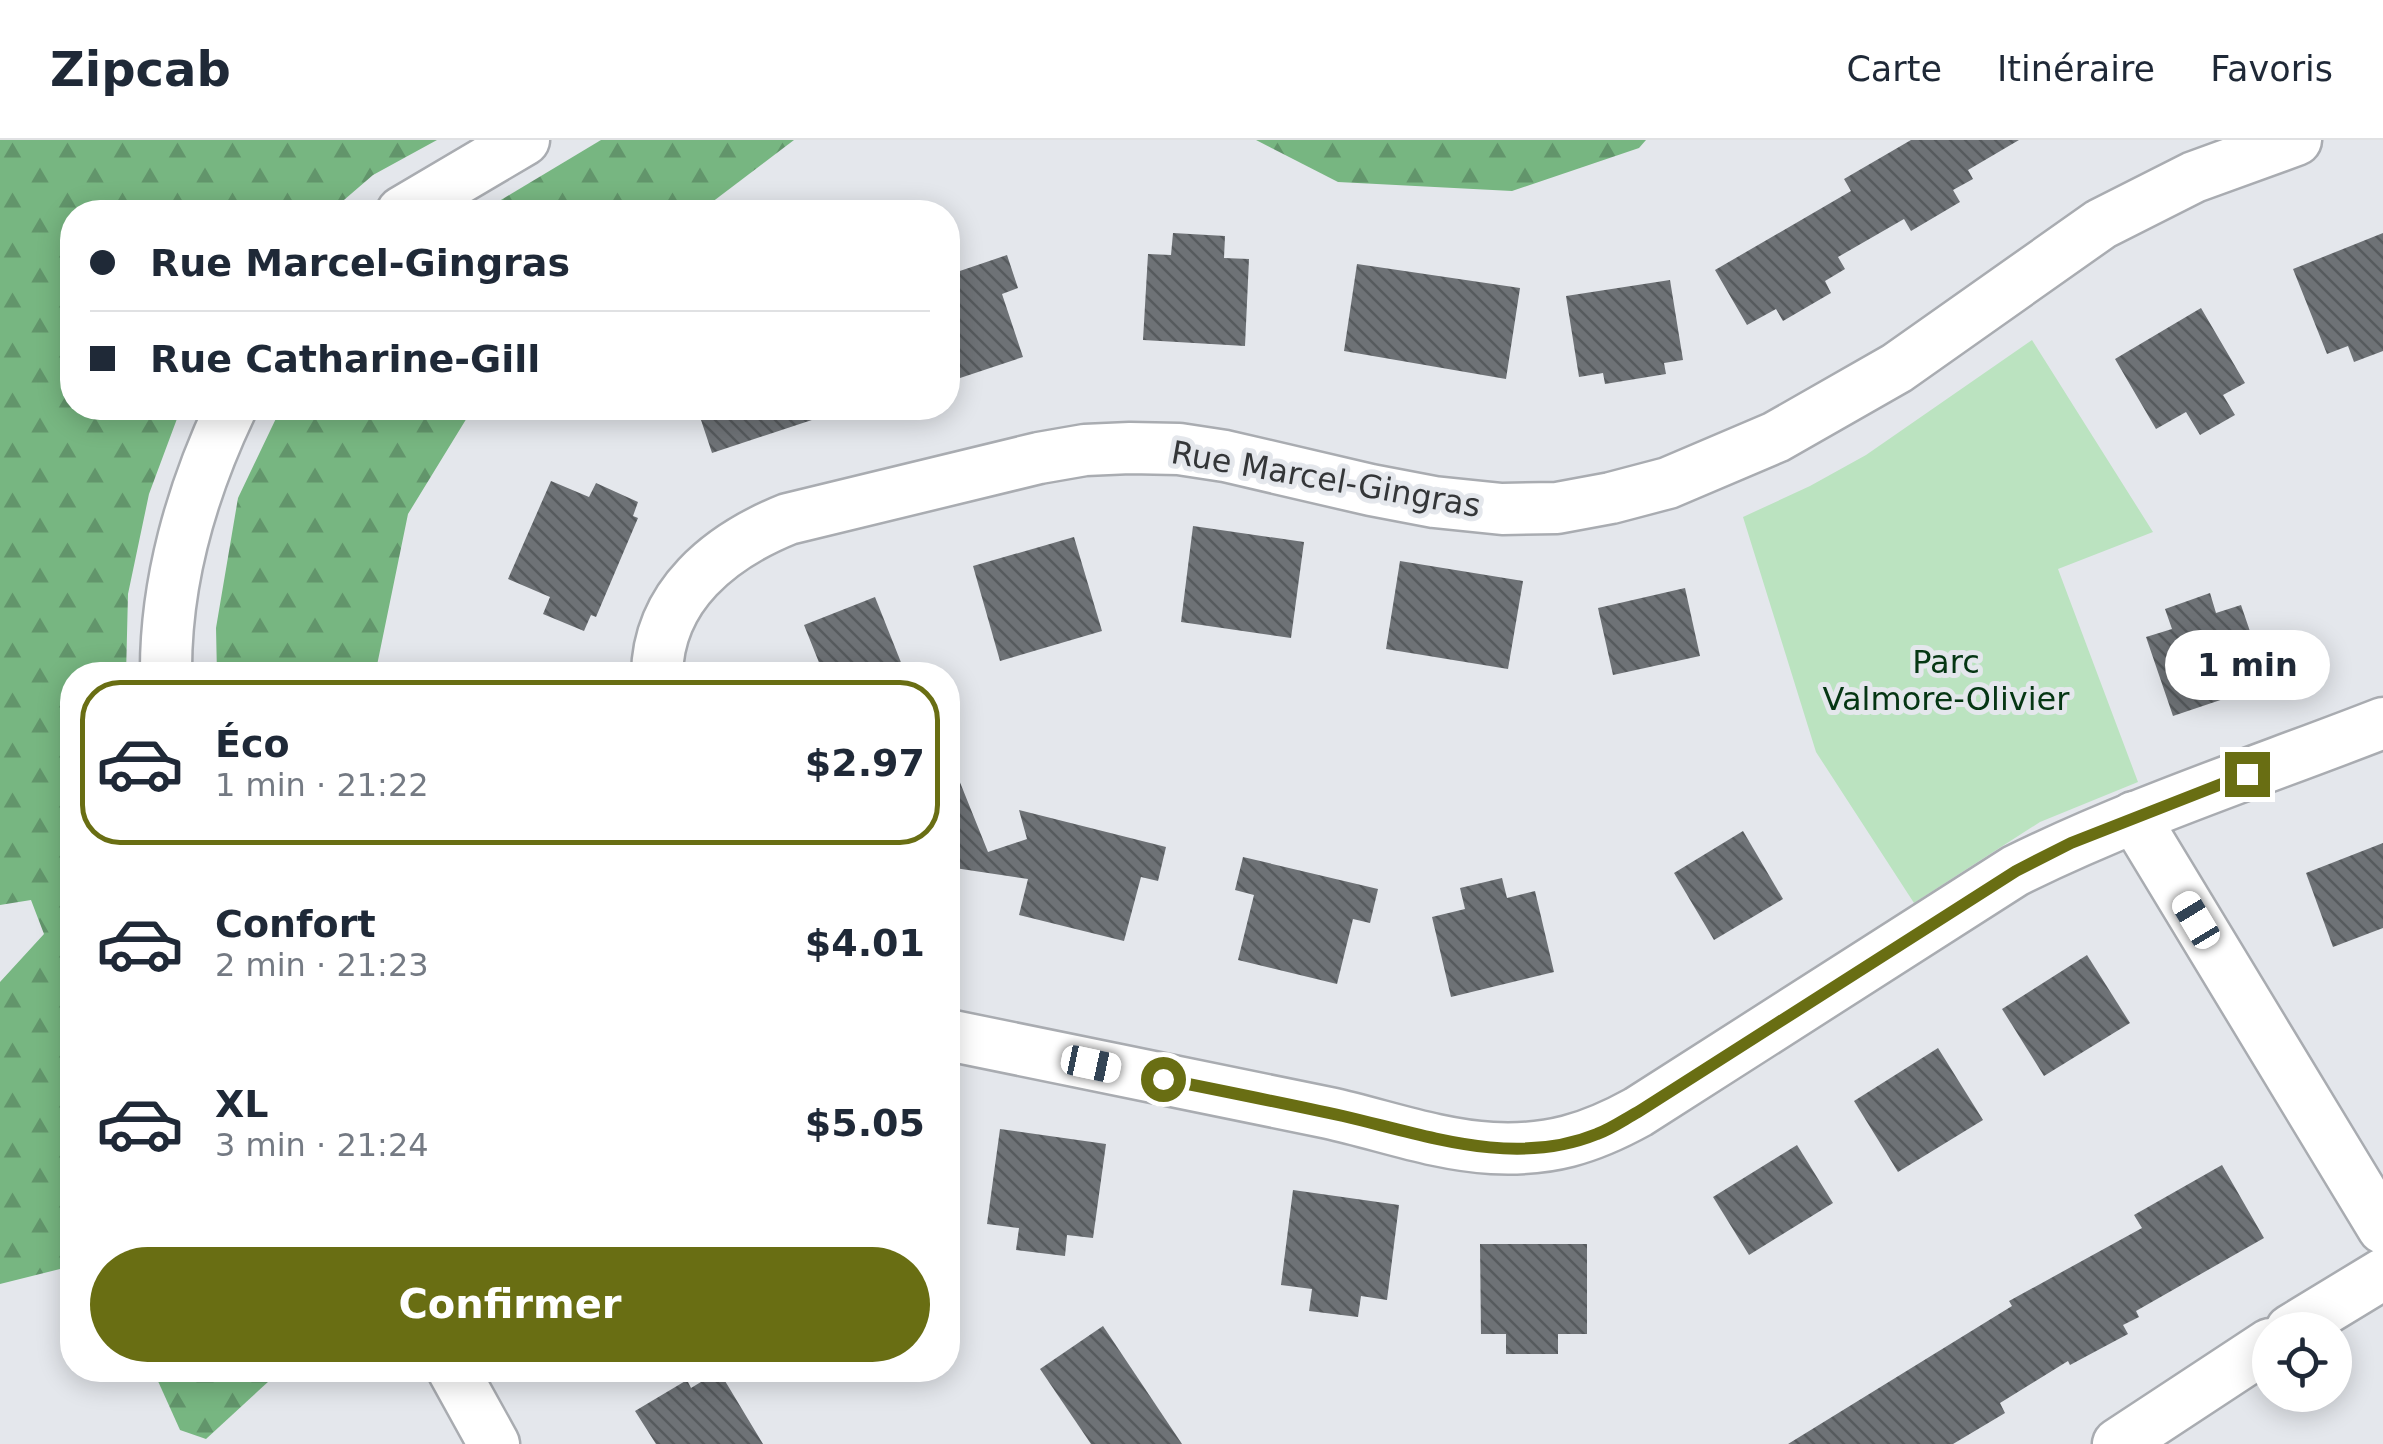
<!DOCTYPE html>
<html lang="fr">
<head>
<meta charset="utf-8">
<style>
	body { margin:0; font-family:"DejaVu Sans",sans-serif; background:#f2f2f3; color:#1f2937; height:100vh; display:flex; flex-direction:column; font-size:38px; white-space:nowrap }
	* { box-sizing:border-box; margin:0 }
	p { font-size:32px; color:#747a83 }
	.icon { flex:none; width:55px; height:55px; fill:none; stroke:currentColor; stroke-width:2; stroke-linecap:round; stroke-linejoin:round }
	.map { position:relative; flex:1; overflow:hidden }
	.sheet { position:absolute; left:60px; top:522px; width:900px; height:720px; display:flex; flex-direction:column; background:#fff; border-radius:40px; box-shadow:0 5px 25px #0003 }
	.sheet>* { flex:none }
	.hud { position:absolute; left:60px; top:60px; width:900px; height:220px; border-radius:40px; box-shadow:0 5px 25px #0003; display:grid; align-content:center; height:220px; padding:0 30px; background:#fff }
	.controls { position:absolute; left:2252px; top:1172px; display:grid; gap:20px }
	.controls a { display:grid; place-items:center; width:100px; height:100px; border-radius:50%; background:#fff; box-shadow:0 5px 25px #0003; font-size:50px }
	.end { position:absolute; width:45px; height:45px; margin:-22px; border:12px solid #696e13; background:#fff; box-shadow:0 0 0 5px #fff }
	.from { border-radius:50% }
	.bubble { position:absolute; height:70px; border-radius:35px; background:#fff; box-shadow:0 5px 25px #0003; font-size:32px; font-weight:700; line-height:70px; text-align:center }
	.car { position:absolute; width:30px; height:60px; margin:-30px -15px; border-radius:12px; box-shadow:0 0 8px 2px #0007; background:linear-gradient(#fff 24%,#345 0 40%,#fff 0 76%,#345 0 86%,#fff 0) }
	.hud b { display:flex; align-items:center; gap:35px; height:95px; font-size:38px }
	.hud b+b { border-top:2px solid #e0e1e3 }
	.hud i { width:25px; height:25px; background:#1f2937 }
	ul { padding:18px 0 0; list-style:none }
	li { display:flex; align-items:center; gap:30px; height:165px; margin:0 20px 15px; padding:0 10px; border:5px solid transparent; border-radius:40px }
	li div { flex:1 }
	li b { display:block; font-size:38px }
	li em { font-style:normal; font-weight:700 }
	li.selected { border-color:#696e13 }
	li>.icon { width:90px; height:90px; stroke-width:1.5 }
	.primary-button { display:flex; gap:20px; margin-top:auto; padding:20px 30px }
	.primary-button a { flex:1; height:115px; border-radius:60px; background:#696e13; color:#fff; font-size:40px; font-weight:700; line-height:115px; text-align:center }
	header { display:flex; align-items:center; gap:60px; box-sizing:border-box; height:140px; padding:0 50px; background:#fff; border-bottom:2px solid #e0e1e3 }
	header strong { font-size:48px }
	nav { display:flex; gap:55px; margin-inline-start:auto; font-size:35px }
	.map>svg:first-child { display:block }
	.forest { fill:url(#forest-firs) }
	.green { fill:#bbe3c0 }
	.building { fill:url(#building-back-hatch) }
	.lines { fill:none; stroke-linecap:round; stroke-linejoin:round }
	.minor-casing { stroke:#a9acb1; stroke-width:55 }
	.minor { stroke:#fff; stroke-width:50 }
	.route { stroke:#696e13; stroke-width:12 }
	.labels { text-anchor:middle; stroke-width:10; stroke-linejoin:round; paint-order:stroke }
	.street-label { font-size:32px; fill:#343638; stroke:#e4e7ec }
	.park-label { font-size:32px; fill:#053613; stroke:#e4e7ec }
</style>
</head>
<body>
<header>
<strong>Zipcab</strong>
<nav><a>Carte</a><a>Itinéraire</a><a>Favoris</a></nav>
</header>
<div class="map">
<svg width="2383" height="1304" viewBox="0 0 2383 1304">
	<defs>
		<pattern id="forest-firs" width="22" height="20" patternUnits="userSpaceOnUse" patternTransform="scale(2.5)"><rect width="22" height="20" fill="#77b681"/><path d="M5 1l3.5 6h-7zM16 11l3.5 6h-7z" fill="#62956b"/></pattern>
		<pattern id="building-back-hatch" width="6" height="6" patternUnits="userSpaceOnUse" patternTransform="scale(2.5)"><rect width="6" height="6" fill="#6e7276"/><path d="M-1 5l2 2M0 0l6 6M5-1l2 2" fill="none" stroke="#565a5d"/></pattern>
	</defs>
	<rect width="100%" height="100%" fill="#e4e7ec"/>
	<g class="forest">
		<path d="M 0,0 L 437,0 L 373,35 L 330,72 L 72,72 L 72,268 L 181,268 L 149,354 L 128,454 L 126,535 L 72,535 L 72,1126 L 0,1144 L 0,842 L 44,794 L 31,760 L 0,765 Z"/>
		<path d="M 601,0 L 794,0 L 699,72 L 481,72 Z"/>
		<path d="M 1256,0 L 1646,0 L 1639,8 L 1512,51 L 1338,42 Z"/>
		<path d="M 281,268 L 473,268 L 408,374 L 375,535 L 217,535 L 216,488 L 238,358 Z"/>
		<path d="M 153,1230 L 281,1230 L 206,1299 L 180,1290 Z"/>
	</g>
	<path class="green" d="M 2032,200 L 2153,392 L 2058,429 L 2138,642 L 2040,682 L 1914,763 L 1816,612 L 1743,377 L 1810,346 L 1866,315 Z"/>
	<g class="building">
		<path d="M 1911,0 L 2019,0 L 1968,30 L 1973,39 L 1953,50 L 1960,62 L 1911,91 L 1904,79 L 1838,117 L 1845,129 L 1825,141 L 1831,153 L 1783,181 L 1776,169 L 1747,185 L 1715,130 L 1851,51 L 1844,39 Z"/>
		<path d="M 1173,93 L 1225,96 L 1224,118 L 1249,119 L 1245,206 L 1143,200 L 1148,114 L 1171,115 Z"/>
		<path d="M 2383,93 L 2383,211 L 2354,222 L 2348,206 L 2327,214 L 2293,129 Z"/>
		<path d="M 1007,115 L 1018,148 L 1002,154 L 1023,217 L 948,242 L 948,135 Z"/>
		<path d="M 1357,124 L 1520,148 L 1506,239 L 1344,211 Z"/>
		<path d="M 1670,140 L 1683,220 L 1664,223 L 1666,234 L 1605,244 L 1603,233 L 1579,237 L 1566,156 Z"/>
		<path d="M 2201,168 L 2245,243 L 2223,255 L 2235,275 L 2200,295 L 2186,272 L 2156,289 L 2115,219 Z"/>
		<path d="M 697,268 L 829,268 L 830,274 L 712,313 Z"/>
		<path d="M 551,341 L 589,357 L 596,343 L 638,362 L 633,376 L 638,378 L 596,477 L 591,475 L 584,491 L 543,474 L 550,457 L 508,439 Z"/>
		<path d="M 1193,386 L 1304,402 L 1291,498 L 1181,482 Z"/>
		<path d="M 1074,397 L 1102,491 L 1000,521 L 973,426 Z"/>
		<path d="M 1400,421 L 1523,441 L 1508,529 L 1386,509 Z"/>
		<path d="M 1685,448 L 1700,516 L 1613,535 L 1598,468 Z"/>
		<path d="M 2210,453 L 2216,473 L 2241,465 L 2268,544 L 2173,576 L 2146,497 L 2172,489 L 2165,469 Z"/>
		<path d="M 875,457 L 906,535 L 824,535 L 804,485 Z"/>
		<path d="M 949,615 L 988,712 L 1027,699 L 1019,670 L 1166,707 L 1158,741 L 1141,737 L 1124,801 L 1019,775 L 1028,739 L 948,727 Z"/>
		<path d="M 1743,691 L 1783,759 L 1714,800 L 1674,733 Z"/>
		<path d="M 2383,703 L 2383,788 L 2333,807 L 2306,733 Z"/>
		<path d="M 1243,717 L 1378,749 L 1370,783 L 1353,779 L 1337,844 L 1238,820 L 1254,755 L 1235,750 Z"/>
		<path d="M 1502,738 L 1507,758 L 1535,751 L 1554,832 L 1451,857 L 1432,777 L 1465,769 L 1460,748 Z"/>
		<path d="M 2087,815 L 2130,883 L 2044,936 L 2002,869 Z"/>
		<path d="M 1938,908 L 1983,980 L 1898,1032 L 1854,961 Z"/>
		<path d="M 1000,989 L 1106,1004 L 1093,1098 L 1067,1095 L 1065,1116 L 1016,1110 L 1019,1088 L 987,1084 Z"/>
		<path d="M 1797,1005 L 1833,1063 L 1749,1115 L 1713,1057 Z"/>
		<path d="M 2222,1025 L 2264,1098 L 2136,1171 L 2139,1177 L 2123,1185 L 2128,1194 L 2070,1225 L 2068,1221 L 2000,1263 L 2005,1273 L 1953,1304 L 1788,1304 L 2012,1166 L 2009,1161 L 2142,1088 L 2134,1075 Z"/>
		<path d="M 1293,1050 L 1399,1065 L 1387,1160 L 1361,1156 L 1358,1177 L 1309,1171 L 1312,1149 L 1281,1145 Z"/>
		<path d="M 1480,1104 L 1587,1104 L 1587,1194 L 1558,1194 L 1558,1214 L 1506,1214 L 1506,1194 L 1481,1194 Z"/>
		<path d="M 1103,1186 L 1182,1304 L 1091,1304 L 1040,1229 Z"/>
		<path d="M 719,1231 L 763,1304 L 656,1304 L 635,1271 L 687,1240 L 691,1248 Z"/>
	</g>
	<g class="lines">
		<g class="minor-casing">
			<g id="minor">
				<path d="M 402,72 L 524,0"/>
				<path d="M 166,535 C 165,443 192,350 231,268"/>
				<path d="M 657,535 C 658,455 721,406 788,379 L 1039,318 L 1085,310 L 1130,308 L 1179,309 L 1225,316 L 1371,350 L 1434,362 L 1502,369 L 1557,368 L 1611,358 L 1668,343 L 1776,297 L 1897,228 L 2101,84 L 2194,37 L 2296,0"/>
				<path d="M 2134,677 L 2383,1088"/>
				<path d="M 948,895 C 1075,921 1202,947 1329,973 C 1383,985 1437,1005 1492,1008 C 1549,1011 1589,999 1638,972 L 2015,731 C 2134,672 2260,631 2383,583"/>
				<path d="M 2291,1190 L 2383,1134"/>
				<path d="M 453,1230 L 494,1304"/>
				<path d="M 2118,1304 L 2270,1204"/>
			</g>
		</g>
		<use href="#minor" class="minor"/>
	</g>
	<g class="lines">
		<path class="route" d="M 1163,939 C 1223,951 1283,963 1343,976 C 1425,995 1514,1028 1597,994 C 1611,989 1625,979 1638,972 L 2016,731 L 2071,703 L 2247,634"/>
	</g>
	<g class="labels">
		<g class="street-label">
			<text transform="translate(1326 339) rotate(10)" y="11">Rue Marcel-Gingras</text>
		</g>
		<g class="park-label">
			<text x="1946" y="533">Parc<tspan x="1946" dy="37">Valmore-Olivier</tspan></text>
		</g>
	</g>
</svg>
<div class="controls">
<a><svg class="icon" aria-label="locate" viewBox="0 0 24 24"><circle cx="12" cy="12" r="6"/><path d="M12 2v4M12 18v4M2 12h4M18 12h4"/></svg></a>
</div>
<i class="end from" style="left:1163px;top:939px"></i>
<i class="end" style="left:2247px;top:634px"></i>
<div class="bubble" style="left:2165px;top:490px;width:165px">1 min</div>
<i class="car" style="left:2196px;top:780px;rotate:329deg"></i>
<i class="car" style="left:1091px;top:924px;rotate:102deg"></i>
<div class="hud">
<b><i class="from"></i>Rue Marcel-Gingras</b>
<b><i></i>Rue Catharine-Gill</b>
</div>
<section class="sheet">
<ul>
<li class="selected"><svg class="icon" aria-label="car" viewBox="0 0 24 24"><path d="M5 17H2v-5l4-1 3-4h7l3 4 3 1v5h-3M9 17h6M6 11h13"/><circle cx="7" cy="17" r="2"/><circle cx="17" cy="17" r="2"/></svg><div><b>Éco</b><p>1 min · 21:22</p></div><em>$2.97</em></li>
<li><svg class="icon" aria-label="car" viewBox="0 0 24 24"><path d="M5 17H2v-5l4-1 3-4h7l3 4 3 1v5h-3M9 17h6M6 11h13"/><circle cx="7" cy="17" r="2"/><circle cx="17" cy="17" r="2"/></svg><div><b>Confort</b><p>2 min · 21:23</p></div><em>$4.01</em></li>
<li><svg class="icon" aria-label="car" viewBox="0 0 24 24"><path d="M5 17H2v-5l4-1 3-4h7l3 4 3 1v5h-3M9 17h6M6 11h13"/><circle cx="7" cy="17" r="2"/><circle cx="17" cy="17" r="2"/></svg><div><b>XL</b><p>3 min · 21:24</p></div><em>$5.05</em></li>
</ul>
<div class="primary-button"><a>Confirmer</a></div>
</section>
</div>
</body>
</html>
